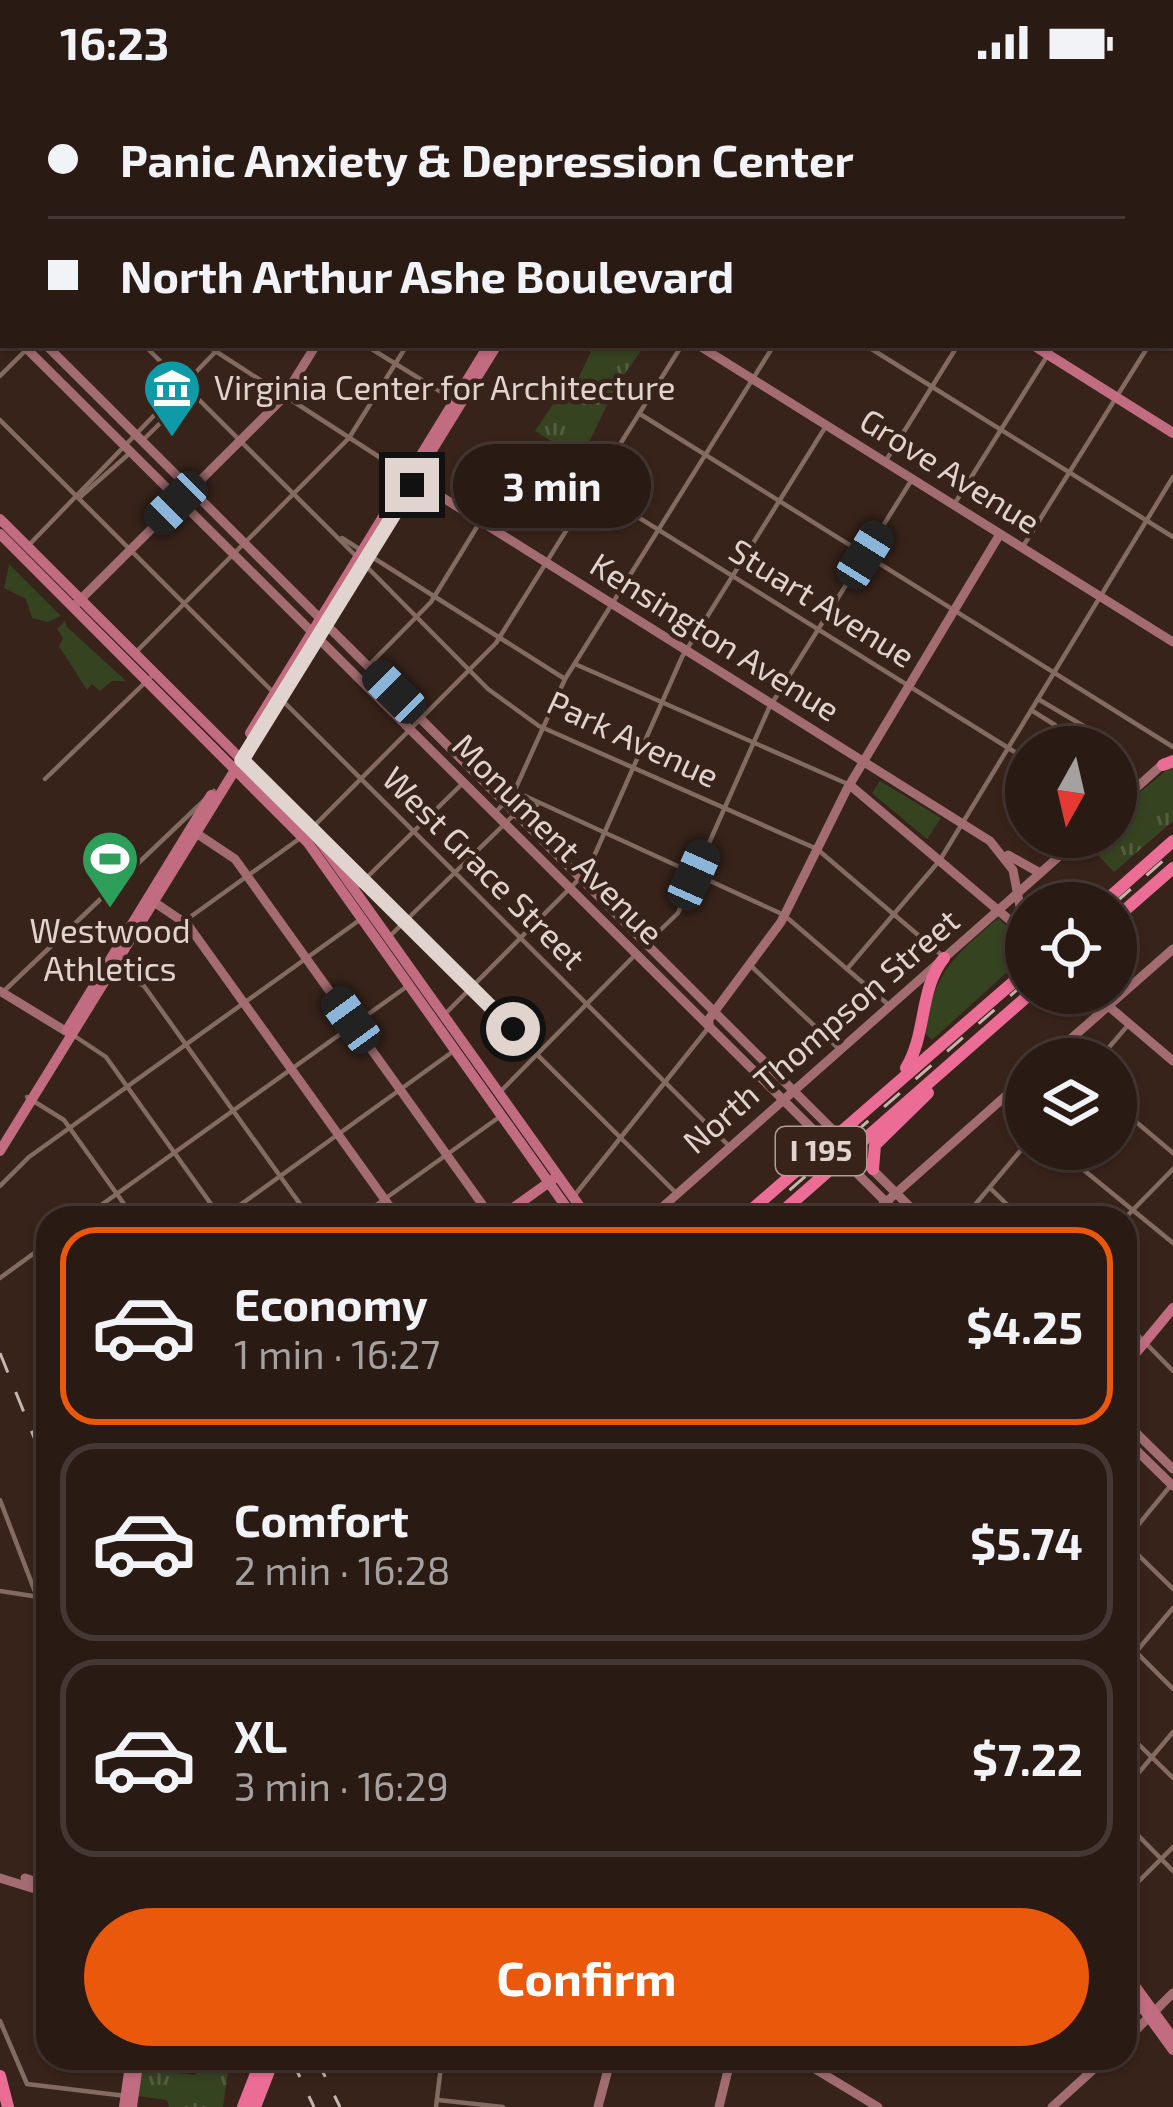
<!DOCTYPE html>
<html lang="en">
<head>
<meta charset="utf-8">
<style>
	body { margin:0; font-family:"Exo 2",sans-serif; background:#31231d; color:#f1f3f6; height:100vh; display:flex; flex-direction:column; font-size:45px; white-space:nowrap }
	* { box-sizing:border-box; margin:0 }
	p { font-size:39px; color:#a5a1a0 }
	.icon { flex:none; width:66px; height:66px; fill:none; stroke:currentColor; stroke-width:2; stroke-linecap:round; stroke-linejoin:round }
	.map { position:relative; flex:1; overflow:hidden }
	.panel { position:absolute; left:36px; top:1122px; width:1101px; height:864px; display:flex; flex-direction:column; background:#291a14; border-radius:36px; box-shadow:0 3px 9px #0004,0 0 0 3px #453834 }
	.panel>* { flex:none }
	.guide { position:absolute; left:0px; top:0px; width:1173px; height:264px; box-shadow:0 3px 9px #0004,0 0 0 3px #453834; display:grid; align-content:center; height:264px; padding:0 48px; background:#291a14 }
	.needle { width:78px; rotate:188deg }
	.buttons { position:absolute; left:1005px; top:642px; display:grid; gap:24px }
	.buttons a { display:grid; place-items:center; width:132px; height:132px; border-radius:50%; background:#291a14; box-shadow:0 3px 9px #0004,0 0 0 3px #453834; font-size:60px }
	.end { position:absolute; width:54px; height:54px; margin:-27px; border:15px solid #e1d3cd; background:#111; box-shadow:0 0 0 6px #111 }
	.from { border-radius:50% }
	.bubble { position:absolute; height:84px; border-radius:42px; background:#291a14; box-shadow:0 3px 9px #0004,0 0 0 3px #453834; font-size:39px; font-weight:700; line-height:84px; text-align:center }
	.car { position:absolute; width:36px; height:72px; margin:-36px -18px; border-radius:15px; box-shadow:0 0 9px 3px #0007; background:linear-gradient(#222 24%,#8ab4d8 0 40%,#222 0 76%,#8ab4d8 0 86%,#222 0) }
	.guide b { display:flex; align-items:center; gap:42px; height:114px; font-size:45px }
	.guide b+b { border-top:3px solid #453834 }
	.guide i { width:30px; height:30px; background:#f1f3f6 }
	ul { padding:21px 0 0; list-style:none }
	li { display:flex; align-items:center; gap:36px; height:198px; margin:0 24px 18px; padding:0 24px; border:6px solid #453834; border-radius:36px }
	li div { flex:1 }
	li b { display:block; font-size:45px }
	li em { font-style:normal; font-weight:700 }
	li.active { border-color:#ea580c }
	li>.icon { width:108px; height:108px; stroke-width:1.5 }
	.cta { display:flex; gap:24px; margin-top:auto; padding:24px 48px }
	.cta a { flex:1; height:138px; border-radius:72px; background:#ea580c; color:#fff; font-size:48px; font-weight:700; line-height:138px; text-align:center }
	.status { display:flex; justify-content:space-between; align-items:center; height:84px; padding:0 60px; background:#291a14; direction:ltr }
	.status svg { height:33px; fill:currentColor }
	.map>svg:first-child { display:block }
	.grass { fill:#364321 }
	.park { fill:url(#park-tufts) }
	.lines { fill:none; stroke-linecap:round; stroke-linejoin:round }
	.street { stroke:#836b61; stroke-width:4.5 }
	.secondary { stroke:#a26c71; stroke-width:9 }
	.primary { stroke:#c16c81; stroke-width:10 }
	.highway { stroke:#eb6d96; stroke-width:12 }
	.rail { stroke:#c4b5af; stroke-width:3; stroke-dasharray:21 21; stroke-linecap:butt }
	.route { stroke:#e1d3cd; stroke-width:15 }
	.labels { text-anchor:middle; stroke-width:9; stroke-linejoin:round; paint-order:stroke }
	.shield { fill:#37231a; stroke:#ae9e97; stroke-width:3 }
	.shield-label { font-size:30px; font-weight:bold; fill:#e1d3cd }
	.poi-label { font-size:33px; fill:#e1d3cd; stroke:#37231a; text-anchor:start }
	.street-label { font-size:33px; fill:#e1d3cd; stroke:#37231a }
</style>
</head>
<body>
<div class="status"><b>16:23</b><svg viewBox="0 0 49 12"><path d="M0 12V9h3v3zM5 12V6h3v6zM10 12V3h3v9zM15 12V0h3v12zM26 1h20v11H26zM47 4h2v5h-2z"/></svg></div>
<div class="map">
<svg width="1173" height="2023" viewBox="0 0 1173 2023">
	<defs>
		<pattern id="park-tufts" width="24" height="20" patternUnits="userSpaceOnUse" patternTransform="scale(3)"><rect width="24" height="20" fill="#364321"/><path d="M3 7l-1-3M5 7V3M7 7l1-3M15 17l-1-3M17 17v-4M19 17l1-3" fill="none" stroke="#535d40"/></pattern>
	</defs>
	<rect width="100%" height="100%" fill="#37231a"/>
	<g class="grass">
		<path d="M 9,481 L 10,481 L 61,532 L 48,538 L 32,534 L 26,515 L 4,504 Z"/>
		<path d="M 65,537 L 67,543 L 126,597 L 112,597 L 100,607 L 92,600 L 87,606 L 59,562 L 63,554 L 57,545 Z"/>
		<path d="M 998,834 L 1026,860 L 1026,871 L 932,956 L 926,950 C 934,886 952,875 998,834 Z"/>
	</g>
	<g class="park">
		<path d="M 594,261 L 645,261 L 616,302 L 581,375 L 535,347 L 564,304 L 572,308 Z"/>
		<path d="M 1173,681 L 1173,737 L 1114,788 L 1084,756 L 1116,753 L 1116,728 Z"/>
		<path d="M 880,697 L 941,734 L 927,755 L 872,709 Z"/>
		<path d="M 223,1974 L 230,1974 L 223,2023 L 169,2023 L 167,2016 L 138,2012 L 142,1985 L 194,1991 Z"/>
	</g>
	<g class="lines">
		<g class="street">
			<path d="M 116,0 L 121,3"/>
			<path d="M 449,0 L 454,3"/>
			<path d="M 899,0 L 903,3"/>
			<path d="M 1014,0 L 1019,3"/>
			<path d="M 1129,0 L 1134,3"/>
			<path d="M 19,3 L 21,0"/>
			<path d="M 110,3 L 112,0"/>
			<path d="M 202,3 L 204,0"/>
			<path d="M 384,3 L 386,0"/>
			<path d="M 569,3 L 571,0"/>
			<path d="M 753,3 L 755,0"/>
			<path d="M 958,3 L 960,0"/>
			<path d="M 1170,26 L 1173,27"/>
			<path d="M 0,33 L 3,28"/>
			<path d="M 1170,97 L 1173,99"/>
			<path d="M 0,119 L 3,122"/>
			<path d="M 1170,170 L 1173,172"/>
			<path d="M 1170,183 L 1173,180"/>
			<path d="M 144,261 L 357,473"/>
			<path d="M 206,261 L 407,391"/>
			<path d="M 365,261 L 451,314"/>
			<path d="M 865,261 L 1173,453"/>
			<path d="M 0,292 L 31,261"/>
			<path d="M 640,330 L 1173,663"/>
			<path d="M 0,336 L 272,607"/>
			<path d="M 142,357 L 190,310"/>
			<path d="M 885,378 L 958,261"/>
			<path d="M 593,405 L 1026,675"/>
			<path d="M 79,414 L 131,368"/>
			<path d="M 955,419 L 1054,261"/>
			<path d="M 342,454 L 565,595"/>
			<path d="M 27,463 L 222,261"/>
			<path d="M 1022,464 L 1149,261"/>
			<path d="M 365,481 L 488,605 L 539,642 L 817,765 L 944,873"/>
			<path d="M 135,569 L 349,354 L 407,261"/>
			<path d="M 371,579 L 431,518 L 480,438"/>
			<path d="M 575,580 L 850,701"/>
			<path d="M 281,615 L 727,1060"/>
			<path d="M 1038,615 L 1087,644 L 1078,663"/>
			<path d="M 1031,626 L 1055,641 L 1049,653 L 1065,663"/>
			<path d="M 486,694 L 784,831 L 890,922"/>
			<path d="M 45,695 L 155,589"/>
			<path d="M 495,729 L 514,708 L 565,595 L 774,261"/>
			<path d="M 312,744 L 496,559 L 682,261"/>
			<path d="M 333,767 L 677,1110"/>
			<path d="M 356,804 L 463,699"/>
			<path d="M 186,836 L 299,755"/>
			<path d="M 391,851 L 522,723 L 537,721"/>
			<path d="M 647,859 L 678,829 L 769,624 L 911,397"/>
			<path d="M 750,881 L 837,963"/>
			<path d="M 847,885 L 940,776 L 1173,393"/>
			<path d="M 117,886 L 144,902 L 310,1134"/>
			<path d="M 4,907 L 214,707"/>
			<path d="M 445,930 L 588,786 L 682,573 L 826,342"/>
			<path d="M 76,953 L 106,973 L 221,1134"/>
			<path d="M 1099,975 L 1129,940"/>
			<path d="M 500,1008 L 635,871"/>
			<path d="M 27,1013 L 64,1036 L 134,1134"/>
			<path d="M 1116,1021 L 1173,1069"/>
			<path d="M 1058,1065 L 1173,1159"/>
			<path d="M 0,1102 L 29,1073 L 361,835"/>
			<path d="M 990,1104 L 1021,1134"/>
			<path d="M 574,1112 L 709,943"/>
			<path d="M 83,1134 L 409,901"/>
			<path d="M 222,1134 L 455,966"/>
			<path d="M 358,1134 L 498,1034"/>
			<path d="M 964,1134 L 1026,1060"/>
			<path d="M 1125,1134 L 1173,1085"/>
			<path d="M 0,1194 L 48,1159"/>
			<path d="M 1125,1238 L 1173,1287"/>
			<path d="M 0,1416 L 37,1513"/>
			<path d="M 1125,1457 L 1171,1401"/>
			<path d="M 1125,1458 L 1173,1505"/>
			<path d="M 0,1507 L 39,1513 L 48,1523"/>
			<path d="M 1125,1557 L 1173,1605"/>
			<path d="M 1125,1581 L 1173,1524"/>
			<path d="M 1125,1647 L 1173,1694"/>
			<path d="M 1125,1705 L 1173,1648"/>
			<path d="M 1125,1738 L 1173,1787"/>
			<path d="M 1125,1811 L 1173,1763"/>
			<path d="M 0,1937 L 27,2000 L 126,2012"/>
			<path d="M 438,2016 L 503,2023"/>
			<path d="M 436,2023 L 442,1974"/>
		</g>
		<g class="secondary">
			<path d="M 284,0 L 289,3"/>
			<path d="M 478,3 L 480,0"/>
			<path d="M 844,3 L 846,0"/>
			<path d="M 0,215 L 3,218"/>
			<path d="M 0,238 L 3,241"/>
			<path d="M 23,261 L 902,1134"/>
			<path d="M 46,261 L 921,1134"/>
			<path d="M 698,261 L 1173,558"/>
			<path d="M 410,393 L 990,757 L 1013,786 L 1025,849"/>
			<path d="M 76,520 L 283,314 L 316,261"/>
			<path d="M 851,702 L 1025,849"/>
			<path d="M 1116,722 L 1164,679"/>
			<path d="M 193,747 L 235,775 L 492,1134"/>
			<path d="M 1008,771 L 1040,789"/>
			<path d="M 148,814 L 188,841 L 398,1134"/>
			<path d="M 0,907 L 72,951"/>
			<path d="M 1093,909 L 1173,977"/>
			<path d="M 709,943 L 709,935 L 781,838 L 847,705 L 1000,450"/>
			<path d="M 1048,975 L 1173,865"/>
			<path d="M 650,1134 L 1081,753"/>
			<path d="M 868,1134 L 1026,994"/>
			<path d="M 1125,1338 L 1173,1385"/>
			<path d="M 1125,1355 L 1173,1402"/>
			<path d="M 0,1794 L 48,1809"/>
			<path d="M 25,1794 L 48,1802"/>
			<path d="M 1125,1957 L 1173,1909"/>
			<path d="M 166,1974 L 191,1981 L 209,1974"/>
			<path d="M 797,1974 L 878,2023"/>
			<path d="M 598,2023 L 611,1974"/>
			<path d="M 719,2023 L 731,1974"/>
			<path d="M 1052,2023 L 1106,1974"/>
		</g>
		<g class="primary">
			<path d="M 617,0 L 621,3"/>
			<path d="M 781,0 L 786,3"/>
			<path d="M 655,3 L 657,0"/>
			<path d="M 1170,244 L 1173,246"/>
			<path d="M 1033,261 L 1173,349"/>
			<path d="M 0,435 L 311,745 L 588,1134"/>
			<path d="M 0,450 L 308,759 L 574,1134"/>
			<path d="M 250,649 L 488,262"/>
			<path d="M 67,946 L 211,711"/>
			<path d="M 0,1067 L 497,261"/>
			<path d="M 499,1134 L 555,1094"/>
			<path d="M 1125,1282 L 1173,1224"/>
			<path d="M 1125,1888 L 1173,1954"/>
			<path d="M 1125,1900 L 1173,1966"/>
			<path d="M 124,2023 L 131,1974"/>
			<path d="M 132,2023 L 139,1974"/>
		</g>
		<g class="highway">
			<path d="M 1065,0 L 1068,3"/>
			<path d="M 1086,0 L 1090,3"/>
			<path d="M 1100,0 L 1104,3"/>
			<path d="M 1170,47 L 1173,49"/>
			<path d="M 1170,68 L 1173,70"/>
			<path d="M 1163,681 L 1173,677"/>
			<path d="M 1103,819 L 1173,757"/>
			<path d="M 1116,834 L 1173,784"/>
			<path d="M 906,984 C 927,950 919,905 944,874"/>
			<path d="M 873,1085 L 875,1061 L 928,1009"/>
			<path d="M 742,1134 L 1026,887"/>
			<path d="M 775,1134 L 1031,909"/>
			<path d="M 0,1992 L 8,2023"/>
			<path d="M 243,2023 L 262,1974"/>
			<path d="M 255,2023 L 274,1974"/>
		</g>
		<g class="rail">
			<path d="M 1115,819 L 1173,768"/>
			<path d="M 758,1134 L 1026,898"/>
			<path d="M 0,1269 L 48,1388"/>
			<path d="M 291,1974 L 314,2023"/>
			<path d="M 316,1974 L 340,2023"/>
		</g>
	</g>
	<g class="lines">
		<path class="route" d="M 412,401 L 242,676 L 513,945"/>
	</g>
	<defs>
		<g id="museum-pin" transform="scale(3)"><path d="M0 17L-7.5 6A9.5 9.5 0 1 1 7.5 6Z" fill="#0f9aa8" stroke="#37231a"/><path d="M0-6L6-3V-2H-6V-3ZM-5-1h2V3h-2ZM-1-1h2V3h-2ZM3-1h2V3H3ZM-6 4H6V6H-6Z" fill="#fff"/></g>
		<g id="stadium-pin" transform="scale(3)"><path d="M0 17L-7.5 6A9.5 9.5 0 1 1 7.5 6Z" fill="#2e9e5b" stroke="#37231a"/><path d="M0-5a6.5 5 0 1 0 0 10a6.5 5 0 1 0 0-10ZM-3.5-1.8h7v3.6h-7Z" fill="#fff"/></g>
	</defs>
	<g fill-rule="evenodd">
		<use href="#museum-pin" x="172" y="304"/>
		<use href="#stadium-pin" x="110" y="775"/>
	</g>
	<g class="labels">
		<rect class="shield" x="776" y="1043" width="90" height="48" rx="9"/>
		<g class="shield-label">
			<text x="821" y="1077">I 195</text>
		</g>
		<g class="poi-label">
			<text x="214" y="316">Virginia Center for Architecture</text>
			<text x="110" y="859" text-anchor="middle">Westwood<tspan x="110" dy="38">Athletics</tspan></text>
		</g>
		<g class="street-label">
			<text transform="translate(950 387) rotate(32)" y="12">Grove Avenue</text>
			<text transform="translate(822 519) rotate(32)" y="12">Stuart Avenue</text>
			<text transform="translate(715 553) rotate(32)" y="12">Kensington Avenue</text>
			<text transform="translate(633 655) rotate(25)" y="12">Park Avenue</text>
			<text transform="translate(558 755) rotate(45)" y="12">Monument Avenue</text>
			<text transform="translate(484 784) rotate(45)" y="12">West Grace Street</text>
			<text transform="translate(821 947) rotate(-41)" y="12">North Thompson Street</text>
		</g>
	</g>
</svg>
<div class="buttons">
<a><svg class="needle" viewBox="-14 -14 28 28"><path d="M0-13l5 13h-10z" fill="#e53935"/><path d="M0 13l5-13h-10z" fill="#a5a1a0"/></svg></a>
<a><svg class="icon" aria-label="locate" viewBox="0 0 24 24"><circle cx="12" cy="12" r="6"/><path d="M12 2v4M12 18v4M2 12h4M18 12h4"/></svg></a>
<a><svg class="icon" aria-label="layers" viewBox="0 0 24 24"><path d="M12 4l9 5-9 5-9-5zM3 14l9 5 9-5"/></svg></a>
</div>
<i class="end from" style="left:513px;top:945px"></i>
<i class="end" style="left:412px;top:401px"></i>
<div class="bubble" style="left:453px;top:360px;width:198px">3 min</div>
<i class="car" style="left:176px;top:419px;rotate:225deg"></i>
<i class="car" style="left:865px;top:471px;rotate:32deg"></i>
<i class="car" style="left:394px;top:608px;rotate:315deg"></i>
<i class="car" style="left:694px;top:791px;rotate:24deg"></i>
<i class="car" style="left:351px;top:936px;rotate:324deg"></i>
<div class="guide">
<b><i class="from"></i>Panic Anxiety &amp; Depression Center</b>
<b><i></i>North Arthur Ashe Boulevard</b>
</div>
<section class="panel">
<ul>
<li class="active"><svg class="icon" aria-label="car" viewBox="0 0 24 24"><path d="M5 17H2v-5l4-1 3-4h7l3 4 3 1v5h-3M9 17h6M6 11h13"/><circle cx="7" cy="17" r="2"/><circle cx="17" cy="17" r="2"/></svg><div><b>Economy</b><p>1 min · 16:27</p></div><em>$4.25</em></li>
<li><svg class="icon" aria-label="car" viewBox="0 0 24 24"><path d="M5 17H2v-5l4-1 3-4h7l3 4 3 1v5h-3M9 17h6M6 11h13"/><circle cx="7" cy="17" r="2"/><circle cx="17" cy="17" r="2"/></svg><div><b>Comfort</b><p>2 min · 16:28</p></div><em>$5.74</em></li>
<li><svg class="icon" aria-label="car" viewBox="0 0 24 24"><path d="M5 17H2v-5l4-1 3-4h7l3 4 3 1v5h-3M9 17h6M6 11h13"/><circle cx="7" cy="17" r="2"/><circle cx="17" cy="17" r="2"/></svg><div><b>XL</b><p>3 min · 16:29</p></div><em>$7.22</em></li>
</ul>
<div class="cta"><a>Confirm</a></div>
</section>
</div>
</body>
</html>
